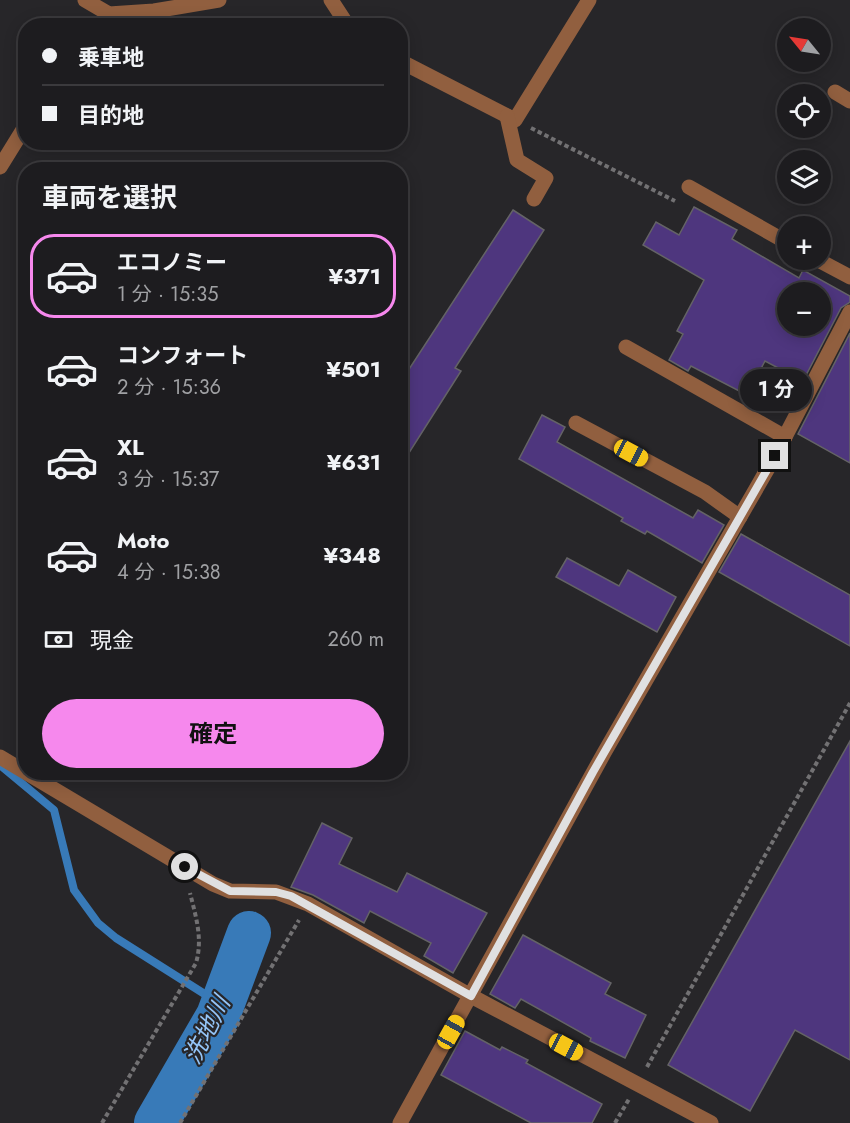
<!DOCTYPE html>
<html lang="ja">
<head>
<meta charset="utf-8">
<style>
	body { margin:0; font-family:Jost,"Noto Sans JP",sans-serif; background:#2a292c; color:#f1f3f6; height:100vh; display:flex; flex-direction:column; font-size:22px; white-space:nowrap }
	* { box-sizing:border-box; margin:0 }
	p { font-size:20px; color:#a0a1a4 }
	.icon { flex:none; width:33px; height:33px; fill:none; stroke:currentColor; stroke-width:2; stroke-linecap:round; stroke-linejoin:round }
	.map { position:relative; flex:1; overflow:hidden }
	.side { position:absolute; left:18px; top:162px; width:390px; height:618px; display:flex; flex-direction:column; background:#1d1c1f; border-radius:24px; box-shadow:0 3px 15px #0003,0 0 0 2px #3b3a3d }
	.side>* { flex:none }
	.top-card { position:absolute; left:18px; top:18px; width:390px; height:132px; border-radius:24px; box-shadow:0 3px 15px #0003,0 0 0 2px #3b3a3d; display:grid; align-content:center; height:132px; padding:0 24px; background:#1d1c1f }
	.needle { width:39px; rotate:300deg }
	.tools { position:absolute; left:777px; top:18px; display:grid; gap:12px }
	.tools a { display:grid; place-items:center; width:54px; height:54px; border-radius:50%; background:#1d1c1f; box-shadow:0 3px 15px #0003,0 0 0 2px #3b3a3d; font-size:30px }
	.end { position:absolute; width:27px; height:27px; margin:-14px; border:8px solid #e0e0e1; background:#111; box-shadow:0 0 0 3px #111 }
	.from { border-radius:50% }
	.bubble { position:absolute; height:42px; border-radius:21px; background:#1d1c1f; box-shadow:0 3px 15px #0003,0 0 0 2px #3b3a3d; font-size:20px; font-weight:700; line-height:42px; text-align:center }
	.car { position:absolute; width:18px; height:36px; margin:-18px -9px; border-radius:8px; box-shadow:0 0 4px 2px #0007; background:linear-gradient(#f5c518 24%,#345 0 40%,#f5c518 0 76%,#345 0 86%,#f5c518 0) }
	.top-card b { display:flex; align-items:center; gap:21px; height:57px; font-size:22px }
	.top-card b+b { border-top:2px solid #3b3a3d }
	.top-card i { width:15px; height:15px; background:#f1f3f6 }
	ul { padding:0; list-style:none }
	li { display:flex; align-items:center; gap:18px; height:84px; margin:0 12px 9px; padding:0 12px; border:3px solid transparent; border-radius:24px }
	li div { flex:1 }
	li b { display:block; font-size:22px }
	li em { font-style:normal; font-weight:700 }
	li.on { border-color:#f688ed }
	li>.icon { width:54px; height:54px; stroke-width:1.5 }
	h2 { padding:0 24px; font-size:27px; line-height:72px }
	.pay { display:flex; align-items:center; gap:15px; height:66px; padding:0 24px; font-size:22px }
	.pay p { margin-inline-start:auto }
	.button { display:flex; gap:12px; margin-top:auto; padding:12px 24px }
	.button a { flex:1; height:69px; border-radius:36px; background:#f688ed; color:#111; font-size:24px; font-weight:700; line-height:69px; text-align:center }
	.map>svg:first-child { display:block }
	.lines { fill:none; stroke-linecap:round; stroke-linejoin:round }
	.stream { stroke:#387ab8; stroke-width:8 }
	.river { stroke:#387ab8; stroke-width:44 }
	.building { fill:#4e367e; stroke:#646366; stroke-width:1.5; fill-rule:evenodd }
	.path { stroke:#727173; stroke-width:4; stroke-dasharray:4.5 3; stroke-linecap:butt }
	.minor { stroke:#915f3f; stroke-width:15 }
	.route { stroke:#e0e0e1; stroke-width:8 }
	.labels { text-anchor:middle; stroke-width:4.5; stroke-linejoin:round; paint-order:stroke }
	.water-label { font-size:24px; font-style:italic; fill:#94c5f8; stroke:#272629 }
</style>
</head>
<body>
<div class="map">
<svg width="850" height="1123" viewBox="0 0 850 1123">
	<rect width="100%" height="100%" fill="#272629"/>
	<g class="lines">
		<path class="stream" d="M 0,765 L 54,810 L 74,890 L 98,923 L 116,938 L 222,1005"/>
		<path class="river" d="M 156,1123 L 218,1016 L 249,933"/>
	</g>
	<g class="building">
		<path d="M 694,207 L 737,230 L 732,239 L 799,278 L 803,270 L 850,296 L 850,302 L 841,308 L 803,381 L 765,361 L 747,395 L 691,366 L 688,371 L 669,360 L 683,334 L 677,331 L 704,280 L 643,245 L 656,222 L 679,235 ZM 788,292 L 820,292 L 820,326 L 788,326 Z"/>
		<path d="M 513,210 L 544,230 L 455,368 L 461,371 L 400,467 L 400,383 Z"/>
		<path d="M 850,333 L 850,463 L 798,434 Z"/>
		<path d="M 542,415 L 565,427 L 557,442 L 693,518 L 698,510 L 724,525 L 702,563 L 647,531 L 645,534 L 621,521 L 623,518 L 519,459 Z"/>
		<path d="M 741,534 L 850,595 L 850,646 L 719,572 Z"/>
		<path d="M 567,558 L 619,586 L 628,570 L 676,597 L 657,632 L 556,577 Z"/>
		<path d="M 850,741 L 850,1060 L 795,1030 L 750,1111 L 668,1065 Z"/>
		<path d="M 322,823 L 352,838 L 339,864 L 397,892 L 407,873 L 487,913 L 453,973 L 424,956 L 431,943 L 370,911 L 364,923 L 313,895 L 291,887 Z"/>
		<path d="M 523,935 L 611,983 L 605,994 L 646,1015 L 625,1058 L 590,1041 L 591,1038 L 521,999 L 515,1008 L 490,994 Z"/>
		<path d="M 465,1031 L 500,1050 L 502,1047 L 528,1060 L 526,1063 L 602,1104 L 592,1123 L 531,1123 L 441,1075 Z"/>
	</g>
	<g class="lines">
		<g class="path">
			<path d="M 531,128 L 675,201"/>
			<path d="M 647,1067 L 850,703"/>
			<path d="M 102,1123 L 196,963 C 203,939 196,917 190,893"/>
			<path d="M 180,1123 L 299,920"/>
			<path d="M 615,1123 L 629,1099"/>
		</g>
		<g class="minor">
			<path d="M 85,0 L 109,14 L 154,11 L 219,0"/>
			<path d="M 331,0 L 348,26"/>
			<path d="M 400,61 L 515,120 L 589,0"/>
			<path d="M 835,92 L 850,101"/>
			<path d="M 507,116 L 517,160 L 546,178 L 534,199"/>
			<path d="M 0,167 L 26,125"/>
			<path d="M 689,187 L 788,243"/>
			<path d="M 818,260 L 850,277"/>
			<path d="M 626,347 L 785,437"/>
			<path d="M 576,423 L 705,492 L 740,517"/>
			<path d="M 0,757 L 213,884 L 230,891 L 276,892 L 308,904 L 471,996 L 711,1123"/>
			<path d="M 400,1123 L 604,753 L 775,456 L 850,312"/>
		</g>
	</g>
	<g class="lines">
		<path class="route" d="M 185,867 L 230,891 L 276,892 L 291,896 L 471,996 L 593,772 L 775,456"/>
	</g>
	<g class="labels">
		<g class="water-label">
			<text transform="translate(207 1030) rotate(-63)" y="8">洗地川</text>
		</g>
	</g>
</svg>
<div class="tools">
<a><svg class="needle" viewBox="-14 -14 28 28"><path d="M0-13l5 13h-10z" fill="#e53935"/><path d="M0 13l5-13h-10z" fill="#a0a1a4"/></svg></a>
<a><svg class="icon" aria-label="locate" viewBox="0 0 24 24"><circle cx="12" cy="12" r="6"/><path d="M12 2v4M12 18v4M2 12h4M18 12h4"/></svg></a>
<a><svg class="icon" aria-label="layers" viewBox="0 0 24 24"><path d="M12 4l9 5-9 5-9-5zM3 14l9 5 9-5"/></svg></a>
<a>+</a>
<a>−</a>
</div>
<i class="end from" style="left:185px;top:867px"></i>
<i class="end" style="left:775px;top:456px"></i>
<div class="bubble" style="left:740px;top:369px;width:72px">1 分</div>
<i class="car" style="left:631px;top:453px;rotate:118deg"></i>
<i class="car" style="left:451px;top:1032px;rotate:29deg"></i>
<i class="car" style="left:566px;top:1047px;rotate:118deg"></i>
<div class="top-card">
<b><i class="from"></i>乗車地</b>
<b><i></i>目的地</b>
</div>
<section class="side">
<h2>車両を選択</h2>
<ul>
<li class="on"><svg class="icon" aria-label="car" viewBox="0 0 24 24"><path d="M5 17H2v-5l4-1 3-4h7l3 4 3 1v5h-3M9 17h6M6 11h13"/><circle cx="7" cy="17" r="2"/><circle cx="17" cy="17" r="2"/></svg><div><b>エコノミー</b><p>1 分 · 15:35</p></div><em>¥371</em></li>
<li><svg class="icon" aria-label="car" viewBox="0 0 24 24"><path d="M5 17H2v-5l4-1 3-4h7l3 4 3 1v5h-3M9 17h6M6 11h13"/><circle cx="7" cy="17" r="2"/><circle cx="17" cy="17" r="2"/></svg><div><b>コンフォート</b><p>2 分 · 15:36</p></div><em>¥501</em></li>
<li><svg class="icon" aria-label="car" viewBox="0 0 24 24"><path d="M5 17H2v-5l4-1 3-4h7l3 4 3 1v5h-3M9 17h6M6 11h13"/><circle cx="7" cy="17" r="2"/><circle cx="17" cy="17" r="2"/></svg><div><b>XL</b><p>3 分 · 15:37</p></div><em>¥631</em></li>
<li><svg class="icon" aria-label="car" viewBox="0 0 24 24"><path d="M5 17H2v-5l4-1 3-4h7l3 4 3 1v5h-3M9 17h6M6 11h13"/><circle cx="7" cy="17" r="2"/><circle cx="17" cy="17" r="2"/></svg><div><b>Moto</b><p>4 分 · 15:38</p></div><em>¥348</em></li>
</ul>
<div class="pay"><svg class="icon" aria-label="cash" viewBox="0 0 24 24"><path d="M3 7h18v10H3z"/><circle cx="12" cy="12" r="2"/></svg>現金<p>260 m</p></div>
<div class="button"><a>確定</a></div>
</section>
</div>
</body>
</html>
